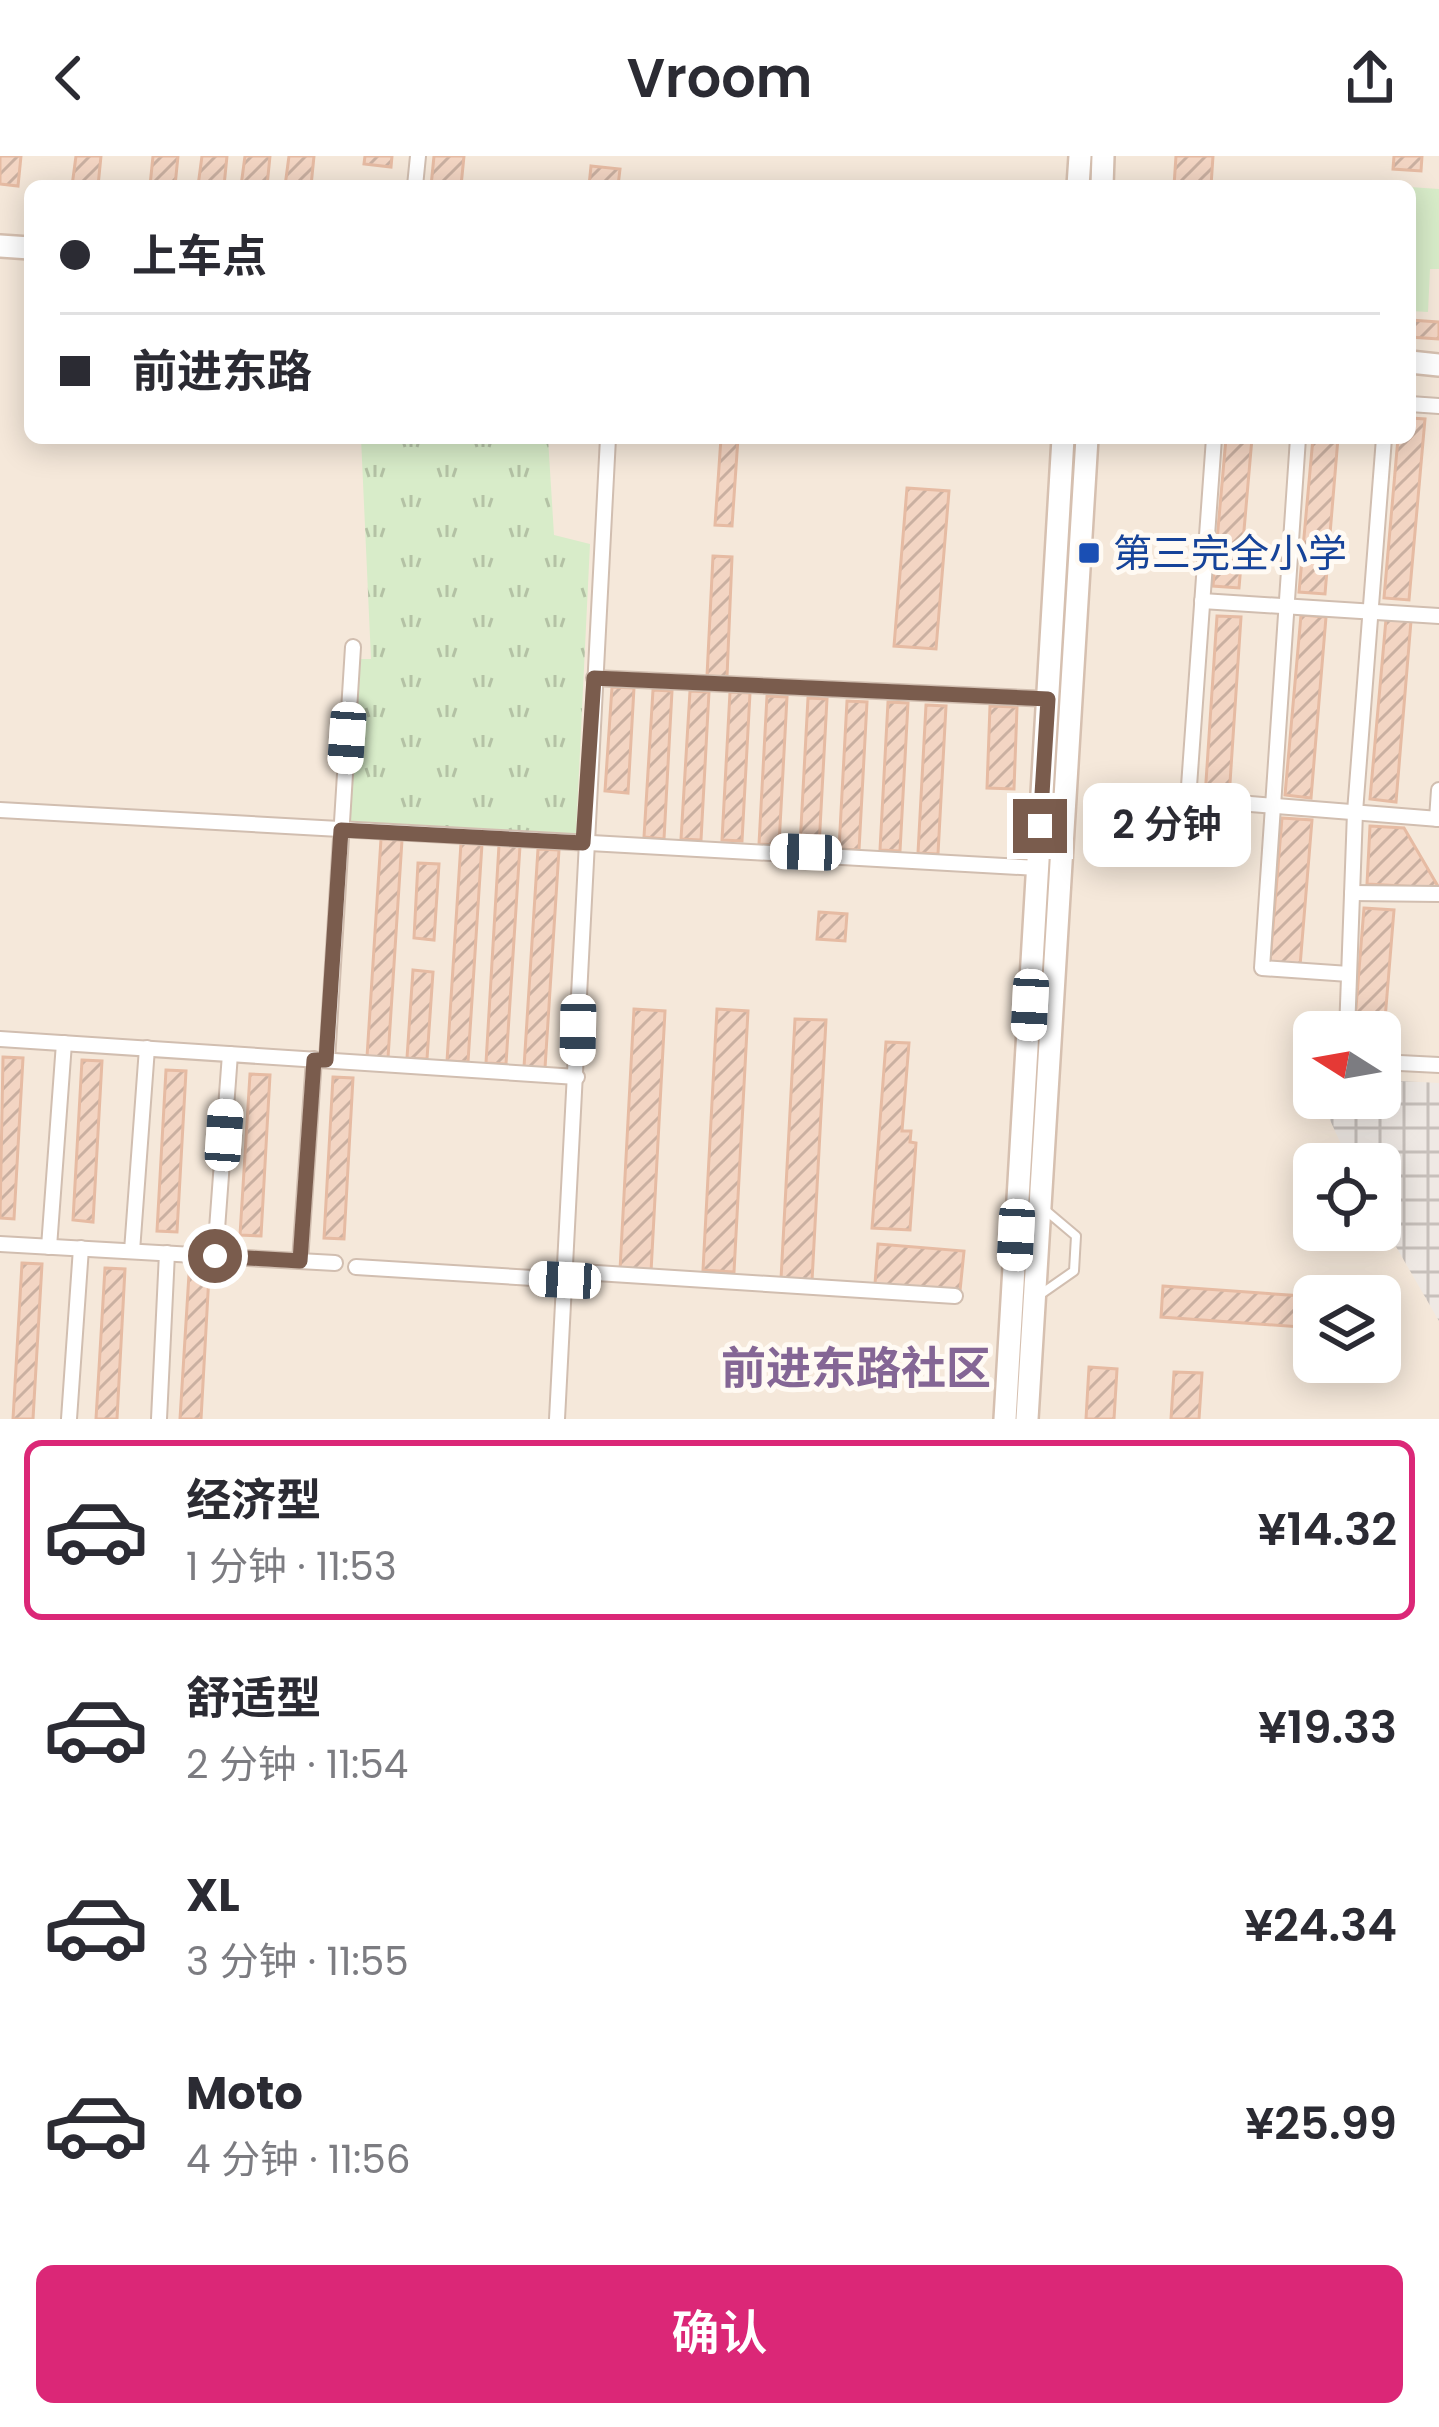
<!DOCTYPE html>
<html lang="zh">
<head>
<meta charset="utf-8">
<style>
	body { margin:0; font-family:Poppins,"Noto Sans SC",sans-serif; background:#f7f7f7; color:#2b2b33; height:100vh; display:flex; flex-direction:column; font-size:45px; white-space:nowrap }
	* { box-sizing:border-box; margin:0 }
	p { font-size:39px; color:#7c7c81 }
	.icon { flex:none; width:66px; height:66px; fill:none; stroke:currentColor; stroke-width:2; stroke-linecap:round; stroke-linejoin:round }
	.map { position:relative; height:1263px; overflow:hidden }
	.panel { display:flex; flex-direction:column; background:#fff; flex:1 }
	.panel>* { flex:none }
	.banner { position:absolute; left:24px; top:24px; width:1392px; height:264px; border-radius:18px; box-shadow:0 6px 30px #0003; display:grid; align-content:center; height:264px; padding:0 36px; background:#fff }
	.needle { width:78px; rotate:281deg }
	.controls { position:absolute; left:1293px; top:855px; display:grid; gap:24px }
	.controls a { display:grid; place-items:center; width:108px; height:108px; border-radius:18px; background:#fff; box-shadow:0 6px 30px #0003; font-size:60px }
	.end { position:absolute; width:54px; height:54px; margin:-27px; border:15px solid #7a5c4d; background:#fff; box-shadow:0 0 0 6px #fff }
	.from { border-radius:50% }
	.bubble { position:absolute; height:84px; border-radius:18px; background:#fff; box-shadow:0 6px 30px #0003; font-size:39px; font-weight:600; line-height:84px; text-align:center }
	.car { position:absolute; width:36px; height:72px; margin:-36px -18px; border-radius:15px; box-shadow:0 0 9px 3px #0007; background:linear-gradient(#fff 24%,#345 0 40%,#fff 0 76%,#345 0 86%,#fff 0) }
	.banner b { display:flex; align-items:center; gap:42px; height:114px; font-size:45px }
	.banner b+b { border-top:3px solid #e1e1e2 }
	.banner i { width:30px; height:30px; background:#2b2b33 }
	ul { padding:21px 0 0; list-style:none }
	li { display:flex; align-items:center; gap:36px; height:180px; margin:0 24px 18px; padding:0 12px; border:6px solid transparent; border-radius:18px }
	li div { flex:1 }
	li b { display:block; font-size:45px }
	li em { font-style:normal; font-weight:600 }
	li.current { border-color:#db2777 }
	li>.icon { width:108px; height:108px; stroke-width:1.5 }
	.button { display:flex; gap:24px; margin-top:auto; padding:24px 36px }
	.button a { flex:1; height:138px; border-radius:18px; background:#db2777; color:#fff; font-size:48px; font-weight:600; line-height:138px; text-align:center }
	header { display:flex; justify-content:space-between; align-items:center; height:156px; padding:0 36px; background:#fff; font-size:54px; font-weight:600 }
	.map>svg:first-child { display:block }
	.residential { fill:#f5e8da; fill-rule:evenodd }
	.industrial { fill:url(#industrial-grid) }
	.grass { fill:url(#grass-tufts) }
	.park { fill:#d8ecc9 }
	.building { fill:url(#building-hatch); stroke:#e6bba3; stroke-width:3 }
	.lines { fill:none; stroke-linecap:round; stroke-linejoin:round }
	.lane-casing { stroke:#d1beb0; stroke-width:12 }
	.street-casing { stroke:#d1beb0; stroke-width:18 }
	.secondary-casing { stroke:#d6c0b0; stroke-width:26 }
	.lane { stroke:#fff; stroke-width:8 }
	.street { stroke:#fff; stroke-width:14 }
	.secondary { stroke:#fff; stroke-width:21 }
	.route { stroke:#7a5c4d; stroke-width:15 }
	.transit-dot { fill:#1a4fb4; stroke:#fffaf3; stroke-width:4.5 }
	.labels { text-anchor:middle; stroke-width:10; stroke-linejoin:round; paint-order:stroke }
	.transit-label { font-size:39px; fill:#164399; stroke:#fffaf3; text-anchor:start }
	.quarter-label { font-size:45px; font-weight:bold; fill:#846695; stroke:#fffaf3 }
</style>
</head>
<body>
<header><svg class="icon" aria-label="back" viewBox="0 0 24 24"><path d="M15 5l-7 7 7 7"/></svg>Vroom<svg class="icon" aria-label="share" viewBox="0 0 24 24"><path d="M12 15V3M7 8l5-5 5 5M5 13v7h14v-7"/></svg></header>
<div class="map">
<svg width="1439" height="1263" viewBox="0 0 1439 1263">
	<defs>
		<pattern id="industrial-grid" width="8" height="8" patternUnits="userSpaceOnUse" patternTransform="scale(3)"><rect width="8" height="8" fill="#efe9e4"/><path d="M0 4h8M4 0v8" fill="none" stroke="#c7c0bb"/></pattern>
		<pattern id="grass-tufts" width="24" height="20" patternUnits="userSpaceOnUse" patternTransform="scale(3)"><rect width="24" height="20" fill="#d8ecc9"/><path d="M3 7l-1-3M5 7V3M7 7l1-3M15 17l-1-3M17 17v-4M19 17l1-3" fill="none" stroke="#b4c2a5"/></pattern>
		<pattern id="building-hatch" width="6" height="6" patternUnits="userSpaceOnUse" patternTransform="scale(3)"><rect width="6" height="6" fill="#f3d5c3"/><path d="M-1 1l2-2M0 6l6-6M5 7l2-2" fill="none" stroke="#cab0a1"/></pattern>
	</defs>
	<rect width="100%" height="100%" fill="#fdf6ec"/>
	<path class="residential" d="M 0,0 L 1439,0 L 1439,1263 L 0,1263 ZM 30,30 L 1410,30 L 1410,282 L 30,282 ZM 1314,876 L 1380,876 L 1380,942 L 1314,942 ZM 1314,1008 L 1380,1008 L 1380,1074 L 1314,1074 ZM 1314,1140 L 1380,1140 L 1380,1206 L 1314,1206 Z"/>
	<path class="industrial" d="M 1380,924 L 1439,927 L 1439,1165 L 1380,1063 L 1380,1008 L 1350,1008 L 1320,942 L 1380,942 Z"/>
	<path class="grass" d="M 361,282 L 548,282 L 554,379 L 590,388 L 576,678 L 347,667 L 357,503 L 371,503 Z"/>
	<path class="park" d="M 1410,31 L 1439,33 L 1439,113 L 1430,113 L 1428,156 L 1410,155 Z"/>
	<g class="building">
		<path d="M 0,0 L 21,0 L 18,30 L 0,28 Z"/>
		<path d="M 76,0 L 101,0 L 98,30 L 72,30 Z"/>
		<path d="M 153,0 L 178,0 L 175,30 L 150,30 Z"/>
		<path d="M 202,0 L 227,0 L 224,30 L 198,30 Z"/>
		<path d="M 245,0 L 270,0 L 267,30 L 241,30 Z"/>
		<path d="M 289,0 L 314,0 L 311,30 L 285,30 Z"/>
		<path d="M 365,0 L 392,0 L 391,11 L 364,8 Z"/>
		<path d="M 434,0 L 464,0 L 461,30 L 431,30 Z"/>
		<path d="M 1176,0 L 1213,0 L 1211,30 L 1174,30 Z"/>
		<path d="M 1394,0 L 1422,0 L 1421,15 L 1393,13 Z"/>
		<path d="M 591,10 L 620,13 L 618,30 L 589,30 Z"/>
		<path d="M 1410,164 L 1439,166 L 1439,183 L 1410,181 Z"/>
		<path d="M 1410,262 L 1425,263 L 1409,444 L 1384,442 L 1398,282 L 1410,282 Z"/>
		<path d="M 721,282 L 738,282 L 732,370 L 715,369 Z"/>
		<path d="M 1226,282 L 1252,282 L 1239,432 L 1213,430 Z"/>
		<path d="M 1313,282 L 1338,282 L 1325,438 L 1299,436 Z"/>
		<path d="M 907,332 L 949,335 L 936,493 L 894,490 Z"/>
		<path d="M 713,400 L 732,401 L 727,521 L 707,520 Z"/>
		<path d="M 1301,459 L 1326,461 L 1311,642 L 1285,639 Z"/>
		<path d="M 1217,460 L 1241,461 L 1227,672 L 1203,671 Z"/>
		<path d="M 1386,463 L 1411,465 L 1396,646 L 1370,643 Z"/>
		<path d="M 612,531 L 634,532 L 628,637 L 605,635 Z"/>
		<path d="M 653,534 L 672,535 L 664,683 L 644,681 Z"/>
		<path d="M 690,535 L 709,536 L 701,684 L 681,683 Z"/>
		<path d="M 730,536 L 750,537 L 742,685 L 722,684 Z"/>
		<path d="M 767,540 L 787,541 L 779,689 L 759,688 Z"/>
		<path d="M 808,542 L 827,543 L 819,691 L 800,690 Z"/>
		<path d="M 847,545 L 867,546 L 859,694 L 839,693 Z"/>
		<path d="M 888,546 L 908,547 L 900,695 L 880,694 Z"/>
		<path d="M 926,549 L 946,550 L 938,698 L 918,697 Z"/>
		<path d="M 990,550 L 1017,551 L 1014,633 L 987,632 Z"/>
		<path d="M 1282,662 L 1312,664 L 1300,810 L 1270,807 Z"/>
		<path d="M 1370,670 L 1404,672 L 1439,732 L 1367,728 Z"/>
		<path d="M 381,683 L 402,684 L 388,902 L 367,901 Z"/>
		<path d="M 461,687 L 482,688 L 468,906 L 447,905 Z"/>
		<path d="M 499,689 L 520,690 L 506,908 L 486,907 Z"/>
		<path d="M 538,693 L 559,694 L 545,912 L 524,911 Z"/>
		<path d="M 418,707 L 439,708 L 434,784 L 414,782 Z"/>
		<path d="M 1364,752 L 1394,754 L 1382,900 L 1380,876 L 1354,876 Z"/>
		<path d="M 819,756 L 847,758 L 845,785 L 817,783 Z"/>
		<path d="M 413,814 L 433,816 L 427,903 L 407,902 Z"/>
		<path d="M 634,853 L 665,855 L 651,1116 L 620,1114 Z"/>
		<path d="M 717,853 L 748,855 L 734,1116 L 703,1114 Z"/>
		<path d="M 795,863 L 826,864 L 812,1125 L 781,1123 Z"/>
		<path d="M 886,886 L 909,887 L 902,975 L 911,975 L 910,986 L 916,987 L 910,1074 L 872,1072 Z"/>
		<path d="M 3,901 L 23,902 L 14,1063 L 0,1062 Z"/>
		<path d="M 82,904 L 102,905 L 93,1066 L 73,1064 Z"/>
		<path d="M 166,914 L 186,915 L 177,1076 L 157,1075 Z"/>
		<path d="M 250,918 L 270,919 L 261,1080 L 240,1079 Z"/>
		<path d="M 333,921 L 353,922 L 344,1083 L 324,1082 Z"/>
		<path d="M 878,1088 L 964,1095 L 960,1135 L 875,1128 Z"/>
		<path d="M 22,1107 L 42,1108 L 33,1263 L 13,1263 Z"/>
		<path d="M 105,1112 L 125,1113 L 117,1263 L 96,1263 Z"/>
		<path d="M 189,1118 L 209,1119 L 201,1263 L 180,1263 Z"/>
		<path d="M 1163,1130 L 1303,1140 L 1301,1171 L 1161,1161 Z"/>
		<path d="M 1089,1211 L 1117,1213 L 1114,1263 L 1086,1263 Z"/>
		<path d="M 1174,1216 L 1202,1217 L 1199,1263 L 1171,1263 Z"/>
	</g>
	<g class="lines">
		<g class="lane-casing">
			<path id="lane" d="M 1041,1138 L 1074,1115 L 1076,1080 L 1044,1053"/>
		</g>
		<g class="street-casing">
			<g id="street">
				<path d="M 415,30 L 418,0"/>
				<path d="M 1410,248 L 1439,250"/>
				<path d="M 1298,282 L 1262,812 L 1349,818"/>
				<path d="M 1202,445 L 1439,460"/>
				<path d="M 594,522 L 1048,543"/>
				<path d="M 1238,647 L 1439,663"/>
				<path d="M 0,654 L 1038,712"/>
				<path d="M 1437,663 L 1439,634"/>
				<path d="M 1186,672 L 1214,282"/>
				<path d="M 1352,737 L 1439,738"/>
				<path d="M 1347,876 L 1355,656 L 1384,282"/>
				<path d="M 0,883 L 577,921"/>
				<path d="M 327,904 L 353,491"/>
				<path d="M 1380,906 L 1439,909"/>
				<path d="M 0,1088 L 335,1107"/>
				<path d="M 49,1091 L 64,887"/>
				<path d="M 132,1095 L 147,892"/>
				<path d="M 215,1100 L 230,898"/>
				<path d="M 300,1105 L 314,903"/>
				<path d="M 356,1111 L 565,1124"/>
				<path d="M 565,1115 L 955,1140"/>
				<path d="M 69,1263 L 81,1092"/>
				<path d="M 159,1263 L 167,1097"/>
				<path d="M 557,1263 L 608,282"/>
			</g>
		</g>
		<g class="secondary-casing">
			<g id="secondary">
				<path d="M 1078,30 L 1080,0"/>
				<path d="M 1102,30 L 1103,0"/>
				<path d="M 0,90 L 30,92"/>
				<path d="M 1410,206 L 1439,209"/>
				<path d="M 1005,1263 L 1063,282"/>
				<path d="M 1027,1263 L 1087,282"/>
			</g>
		</g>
		<use href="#lane" class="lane"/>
		<use href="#street" class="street"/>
		<use href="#secondary" class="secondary"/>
	</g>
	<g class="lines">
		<path class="route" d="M 215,1100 L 300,1105 L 314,904 L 326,904 L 341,674 L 583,687 L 594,522 L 1048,543 L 1040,670"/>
	</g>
	<rect class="transit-dot" x="1077" y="385" width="24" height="24" rx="6"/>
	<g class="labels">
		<g class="transit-label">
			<text x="1113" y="411">第三完全小学</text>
		</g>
		<g class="quarter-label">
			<text x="856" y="1228">前进东路社区</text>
		</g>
	</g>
</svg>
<div class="controls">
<a><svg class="needle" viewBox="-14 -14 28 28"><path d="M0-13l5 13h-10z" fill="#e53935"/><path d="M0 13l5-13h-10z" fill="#7c7c81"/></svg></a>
<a><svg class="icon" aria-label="locate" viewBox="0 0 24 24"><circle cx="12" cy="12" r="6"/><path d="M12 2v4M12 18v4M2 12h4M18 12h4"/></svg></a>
<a><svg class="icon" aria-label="layers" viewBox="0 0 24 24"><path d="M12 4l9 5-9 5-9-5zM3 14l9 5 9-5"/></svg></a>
</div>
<i class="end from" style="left:215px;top:1100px"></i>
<i class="end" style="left:1040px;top:670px"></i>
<div class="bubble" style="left:1083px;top:627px;width:168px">2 分钟</div>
<i class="car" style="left:347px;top:582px;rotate:184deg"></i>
<i class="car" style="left:806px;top:696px;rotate:272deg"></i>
<i class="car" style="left:1030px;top:849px;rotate:183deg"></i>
<i class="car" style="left:578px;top:874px;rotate:181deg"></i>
<i class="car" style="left:224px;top:979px;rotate:4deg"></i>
<i class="car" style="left:1016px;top:1079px;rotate:183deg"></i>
<i class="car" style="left:565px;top:1124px;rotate:273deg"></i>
<div class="banner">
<b><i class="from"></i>上车点</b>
<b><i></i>前进东路</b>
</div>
</div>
<section class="panel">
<ul>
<li class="current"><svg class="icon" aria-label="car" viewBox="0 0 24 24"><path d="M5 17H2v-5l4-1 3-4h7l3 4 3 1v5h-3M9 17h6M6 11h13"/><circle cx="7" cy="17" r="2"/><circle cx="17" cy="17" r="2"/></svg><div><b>经济型</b><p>1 分钟 · 11:53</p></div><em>¥14.32</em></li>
<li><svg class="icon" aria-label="car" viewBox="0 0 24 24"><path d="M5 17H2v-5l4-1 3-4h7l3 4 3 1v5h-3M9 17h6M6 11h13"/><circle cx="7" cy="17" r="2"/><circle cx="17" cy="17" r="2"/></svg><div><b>舒适型</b><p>2 分钟 · 11:54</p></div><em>¥19.33</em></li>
<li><svg class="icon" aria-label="car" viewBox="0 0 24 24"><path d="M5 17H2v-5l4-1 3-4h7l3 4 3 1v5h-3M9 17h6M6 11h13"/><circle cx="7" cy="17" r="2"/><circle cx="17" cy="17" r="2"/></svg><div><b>XL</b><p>3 分钟 · 11:55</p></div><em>¥24.34</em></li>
<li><svg class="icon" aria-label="car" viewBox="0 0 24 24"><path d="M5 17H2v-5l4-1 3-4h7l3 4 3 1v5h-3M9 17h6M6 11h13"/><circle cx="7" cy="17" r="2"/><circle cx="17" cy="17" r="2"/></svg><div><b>Moto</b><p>4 分钟 · 11:56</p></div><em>¥25.99</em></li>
</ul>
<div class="button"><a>确认</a></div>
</section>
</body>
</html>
